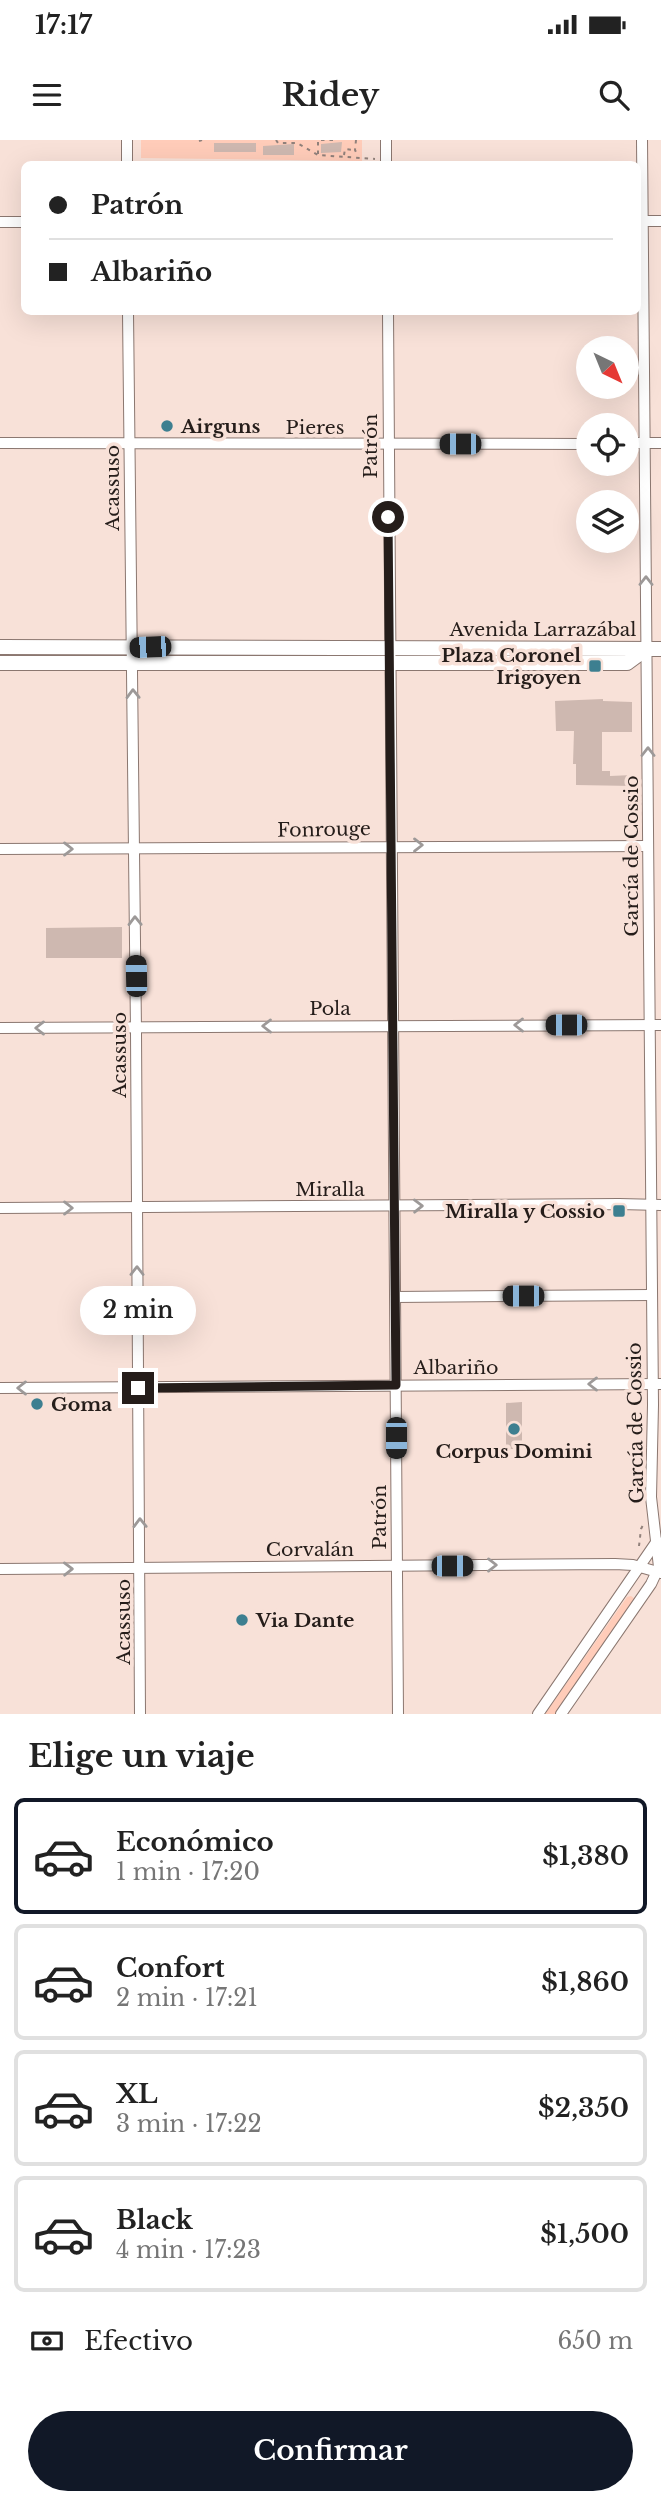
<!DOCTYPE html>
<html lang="es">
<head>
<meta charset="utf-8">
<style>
	body { margin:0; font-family:"Libre Baskerville",serif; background:#f6f6f6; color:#222; height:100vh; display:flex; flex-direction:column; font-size:26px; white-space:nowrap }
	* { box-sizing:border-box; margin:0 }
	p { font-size:23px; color:#767676 }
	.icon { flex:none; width:38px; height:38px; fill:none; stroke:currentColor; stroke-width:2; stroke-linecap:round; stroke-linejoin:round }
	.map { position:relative; height:1574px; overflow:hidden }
	.panel { display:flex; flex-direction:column; background:#fff; flex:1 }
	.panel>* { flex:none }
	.top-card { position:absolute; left:21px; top:21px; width:620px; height:154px; border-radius:10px; box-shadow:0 7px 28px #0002; display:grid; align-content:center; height:154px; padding:0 28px; background:#fff }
	.needle { width:46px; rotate:137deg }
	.controls { position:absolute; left:576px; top:196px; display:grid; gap:14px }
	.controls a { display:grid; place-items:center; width:63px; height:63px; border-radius:50%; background:#fff; box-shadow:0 7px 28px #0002; font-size:35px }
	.end { position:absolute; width:32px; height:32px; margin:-16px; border:9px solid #251d1a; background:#fff; box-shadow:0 0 0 4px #fff }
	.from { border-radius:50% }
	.bubble { position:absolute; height:49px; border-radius:24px; background:#fff; box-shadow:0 7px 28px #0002; font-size:23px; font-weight:600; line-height:49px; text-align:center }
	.car { position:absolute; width:21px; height:42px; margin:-21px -10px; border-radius:9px; box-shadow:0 0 5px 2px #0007; background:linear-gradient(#222 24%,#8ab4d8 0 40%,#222 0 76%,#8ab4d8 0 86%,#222 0) }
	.top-card b { display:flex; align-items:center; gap:24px; height:66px; font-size:26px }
	.top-card b+b { border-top:2px solid #e0e0e0 }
	.top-card i { width:18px; height:18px; background:#222 }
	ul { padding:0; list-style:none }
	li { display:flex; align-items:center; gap:21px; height:116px; margin:0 14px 10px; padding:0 14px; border:4px solid #e0e0e0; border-radius:10px }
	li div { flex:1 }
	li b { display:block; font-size:26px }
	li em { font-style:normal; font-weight:600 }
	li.active { border-color:#111827 }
	li>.icon { width:63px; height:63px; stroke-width:1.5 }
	h2 { padding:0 28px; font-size:32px; line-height:84px }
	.pay { display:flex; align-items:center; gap:18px; height:77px; padding:0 28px; font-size:26px }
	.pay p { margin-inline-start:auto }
	.button { display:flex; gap:14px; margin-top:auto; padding:14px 28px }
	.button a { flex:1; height:80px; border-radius:42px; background:#111827; color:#fff; font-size:28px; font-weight:600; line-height:80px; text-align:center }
	.status { display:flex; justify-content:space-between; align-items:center; height:49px; padding:0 35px; background:#fff; direction:ltr }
	.status svg { height:19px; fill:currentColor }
	header { display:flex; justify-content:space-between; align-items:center; height:91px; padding:0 28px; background:#fff; font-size:32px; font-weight:600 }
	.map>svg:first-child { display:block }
	.green { fill:#ffccb9 }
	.building { fill:#ceb8b0 }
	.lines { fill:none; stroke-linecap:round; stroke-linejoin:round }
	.minor-casing { stroke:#8b7770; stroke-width:12 }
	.tertiary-casing { stroke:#8b7770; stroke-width:16 }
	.path { stroke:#91817b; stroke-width:2; stroke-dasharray:3.5 5; stroke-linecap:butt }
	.minor { stroke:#fff; stroke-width:10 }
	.tertiary { stroke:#fff; stroke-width:14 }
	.oneway { stroke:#9d9998 }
	.route { stroke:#251d1a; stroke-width:9 }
	.poi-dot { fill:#3d7f90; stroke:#f8e1d8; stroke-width:2.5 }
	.labels { text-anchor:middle; stroke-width:7; stroke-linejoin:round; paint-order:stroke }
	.poi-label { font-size:19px; font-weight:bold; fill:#251d1a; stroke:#f8e1d8; text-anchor:start }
	.street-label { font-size:19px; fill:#251d1a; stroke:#f8e1d8 }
</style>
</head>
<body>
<div class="status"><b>17:17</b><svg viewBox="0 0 49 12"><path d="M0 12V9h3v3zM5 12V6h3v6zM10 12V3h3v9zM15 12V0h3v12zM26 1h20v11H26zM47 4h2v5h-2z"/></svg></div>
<header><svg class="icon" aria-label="menu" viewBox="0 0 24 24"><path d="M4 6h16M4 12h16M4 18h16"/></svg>Ridey<svg class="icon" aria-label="search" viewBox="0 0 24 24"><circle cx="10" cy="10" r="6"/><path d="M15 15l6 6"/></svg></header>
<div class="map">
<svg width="661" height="1574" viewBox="0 0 661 1574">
	<rect width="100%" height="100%" fill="#f8e1d8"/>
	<g class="green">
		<path d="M 141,0 L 362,0 L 362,21 L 141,18 Z"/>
		<path d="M 631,1456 L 635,1459 L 557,1574 L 545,1574 L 627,1457 Z"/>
	</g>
	<g class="building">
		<path d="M 342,2 L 341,12 L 321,13 L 321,4 Z"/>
		<rect x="214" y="3" width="42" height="9"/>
		<path d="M 294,4 L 294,15 L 263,15 L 263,6 Z"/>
		<path d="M 603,559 L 603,561 L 632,562 L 632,592 L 602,592 L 602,631 L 610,631 L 610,636 L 633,635 L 633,646 L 576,645 L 576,624 L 573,624 L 574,591 L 556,591 L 555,561 Z"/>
		<path d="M 122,787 L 122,818 L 46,818 L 46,788 Z"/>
		<path d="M 522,1262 L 522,1309 L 506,1309 L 506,1263 Z"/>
	</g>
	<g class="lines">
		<g class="minor-casing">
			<g id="minor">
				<path d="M 386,0 L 386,24"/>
				<path d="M 127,24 L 127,0"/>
				<path d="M 637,81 L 661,81"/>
				<path d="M 0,82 L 24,82"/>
				<path d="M 128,172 L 136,892 L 140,1574"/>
				<path d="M 388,172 L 398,1574"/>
				<path d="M 0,303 L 588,304"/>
				<path d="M 626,303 L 661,303"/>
				<path d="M 0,709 L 648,706"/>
				<path d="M 0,888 L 661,885"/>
				<path d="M 0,1068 L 619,1064 L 661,1065"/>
				<path d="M 395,1157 L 651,1155"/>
				<path d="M 0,1248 L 661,1244"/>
				<path d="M 0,1429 L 615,1424 L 633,1425 L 661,1433"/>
				<path d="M 538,1574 L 657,1401"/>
				<path d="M 561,1574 L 651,1444 L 659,1427 L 651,1357 L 653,1265 L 642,0"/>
			</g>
		</g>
		<g class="tertiary-casing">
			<g id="tertiary">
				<path d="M 0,507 L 661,509"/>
				<path d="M 0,523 L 627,523 L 646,509"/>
			</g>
		</g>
		<g class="path">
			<path d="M 276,0 L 278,3 L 297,3 L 318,15 L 375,19"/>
			<path d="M 356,0 L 355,10 L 358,16"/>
			<path d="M 199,1 L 202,0"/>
			<path d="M 318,14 L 318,0 L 334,0"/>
			<path d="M 344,15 L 345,9 L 354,10"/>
			<path d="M 639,1406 L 641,1389 L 643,1385"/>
		</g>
		<use href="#minor" class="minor"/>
		<use href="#tertiary" class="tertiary"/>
	</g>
	<defs><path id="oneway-chevron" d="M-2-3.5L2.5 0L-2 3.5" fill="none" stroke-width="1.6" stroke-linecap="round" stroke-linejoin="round" transform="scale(1.75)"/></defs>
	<g class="oneway">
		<use href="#oneway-chevron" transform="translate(646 441) rotate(-90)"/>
		<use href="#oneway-chevron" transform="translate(133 554) rotate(-91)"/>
		<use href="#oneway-chevron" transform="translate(648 612) rotate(-90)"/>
		<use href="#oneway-chevron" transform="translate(418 705)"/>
		<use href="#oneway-chevron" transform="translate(68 709)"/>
		<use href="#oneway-chevron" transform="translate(135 781) rotate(-91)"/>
		<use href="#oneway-chevron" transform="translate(519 885) rotate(180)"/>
		<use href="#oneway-chevron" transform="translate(267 886) rotate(180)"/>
		<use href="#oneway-chevron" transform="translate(40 888) rotate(180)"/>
		<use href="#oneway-chevron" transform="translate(418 1066) rotate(-1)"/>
		<use href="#oneway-chevron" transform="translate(68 1068)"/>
		<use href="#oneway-chevron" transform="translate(137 1131) rotate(-90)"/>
		<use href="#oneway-chevron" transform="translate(593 1244) rotate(180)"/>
		<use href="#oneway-chevron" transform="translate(22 1248) rotate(180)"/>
		<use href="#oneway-chevron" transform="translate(140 1383) rotate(-91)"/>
		<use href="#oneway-chevron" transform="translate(492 1425)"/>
		<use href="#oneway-chevron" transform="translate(68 1429) rotate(-1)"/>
	</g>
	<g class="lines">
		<path class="route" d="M 138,1248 L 396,1245 L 388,377"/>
	</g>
	<g class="poi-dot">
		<circle cx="167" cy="286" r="7"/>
		<rect x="588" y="519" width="14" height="14" rx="3.5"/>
		<rect x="612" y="1064" width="14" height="14" rx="3.5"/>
		<circle cx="37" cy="1264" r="7"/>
		<circle cx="514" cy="1289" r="7"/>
		<circle cx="242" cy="1480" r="7"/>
	</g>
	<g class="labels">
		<g class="poi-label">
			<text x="181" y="293">Airguns</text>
			<text x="581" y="522" text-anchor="end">Plaza Coronel<tspan x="581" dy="22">Irigoyen</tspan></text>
			<text x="605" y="1078" text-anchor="end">Miralla y Cossio</text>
			<text x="51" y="1271">Goma</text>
			<text x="514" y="1318" text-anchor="middle">Corpus Domini</text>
			<text x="256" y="1487">Via Dante</text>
		</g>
		<g class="street-label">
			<text x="315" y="294">Pieres</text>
			<text transform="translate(370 306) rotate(-90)" y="7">Patrón</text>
			<text transform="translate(112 348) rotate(-90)" y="7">Acassuso</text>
			<text x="543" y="496">Avenida Larrazábal</text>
			<text transform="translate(324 689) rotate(-1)" y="7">Fonrouge</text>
			<text transform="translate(631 716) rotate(-90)" y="7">García de Cossio</text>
			<text x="330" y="875">Pola</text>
			<text transform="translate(119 915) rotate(-90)" y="7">Acassuso</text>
			<text x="330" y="1056">Miralla</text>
			<text x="456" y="1234">Albariño</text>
			<text transform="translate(635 1283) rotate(-91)" y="7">García de Cossio</text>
			<text transform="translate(379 1377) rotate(-90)" y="7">Patrón</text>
			<text x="310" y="1416">Corvalán</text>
			<text transform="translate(123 1482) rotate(-90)" y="7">Acassuso</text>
		</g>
	</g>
</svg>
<div class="controls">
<a><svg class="needle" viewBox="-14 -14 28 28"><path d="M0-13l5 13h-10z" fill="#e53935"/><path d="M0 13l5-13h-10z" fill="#767676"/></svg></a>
<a><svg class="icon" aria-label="locate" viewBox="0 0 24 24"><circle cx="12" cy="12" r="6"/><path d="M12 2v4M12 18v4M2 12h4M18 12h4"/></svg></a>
<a><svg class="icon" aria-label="layers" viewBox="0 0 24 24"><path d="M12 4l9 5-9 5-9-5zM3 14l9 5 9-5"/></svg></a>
</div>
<i class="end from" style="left:388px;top:377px"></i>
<i class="end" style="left:138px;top:1248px"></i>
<div class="bubble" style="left:80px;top:1146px;width:116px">2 min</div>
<i class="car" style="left:460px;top:304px;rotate:270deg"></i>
<i class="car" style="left:150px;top:507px;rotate:268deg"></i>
<i class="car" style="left:136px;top:836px;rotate:359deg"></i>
<i class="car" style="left:566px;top:885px;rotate:270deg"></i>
<i class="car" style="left:523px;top:1156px;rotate:270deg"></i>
<i class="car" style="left:396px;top:1298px;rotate:180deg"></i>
<i class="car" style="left:452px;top:1426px;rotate:90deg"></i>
<div class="top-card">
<b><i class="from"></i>Patrón</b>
<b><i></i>Albariño</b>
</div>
</div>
<section class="panel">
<h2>Elige un viaje</h2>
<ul>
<li class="active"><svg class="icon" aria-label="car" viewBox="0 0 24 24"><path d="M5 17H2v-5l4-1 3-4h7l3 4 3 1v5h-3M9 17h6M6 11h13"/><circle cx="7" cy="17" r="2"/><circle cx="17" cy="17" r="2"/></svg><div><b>Económico</b><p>1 min · 17:20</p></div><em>$1,380</em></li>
<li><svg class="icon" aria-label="car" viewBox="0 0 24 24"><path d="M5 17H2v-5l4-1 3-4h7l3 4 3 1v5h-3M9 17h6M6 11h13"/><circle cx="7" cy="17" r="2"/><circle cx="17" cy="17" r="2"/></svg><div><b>Confort</b><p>2 min · 17:21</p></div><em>$1,860</em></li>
<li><svg class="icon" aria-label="car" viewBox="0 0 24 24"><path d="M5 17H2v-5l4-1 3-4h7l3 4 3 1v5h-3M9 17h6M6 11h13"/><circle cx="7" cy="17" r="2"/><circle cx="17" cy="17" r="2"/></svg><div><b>XL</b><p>3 min · 17:22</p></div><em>$2,350</em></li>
<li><svg class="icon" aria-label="car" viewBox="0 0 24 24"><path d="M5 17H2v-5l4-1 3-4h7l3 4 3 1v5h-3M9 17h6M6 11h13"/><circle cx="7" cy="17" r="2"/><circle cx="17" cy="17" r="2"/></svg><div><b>Black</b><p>4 min · 17:23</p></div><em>$1,500</em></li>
</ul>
<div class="pay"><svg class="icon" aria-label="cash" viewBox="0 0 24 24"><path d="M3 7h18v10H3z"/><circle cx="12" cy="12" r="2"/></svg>Efectivo<p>650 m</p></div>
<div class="button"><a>Confirmar</a></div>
</section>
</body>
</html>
